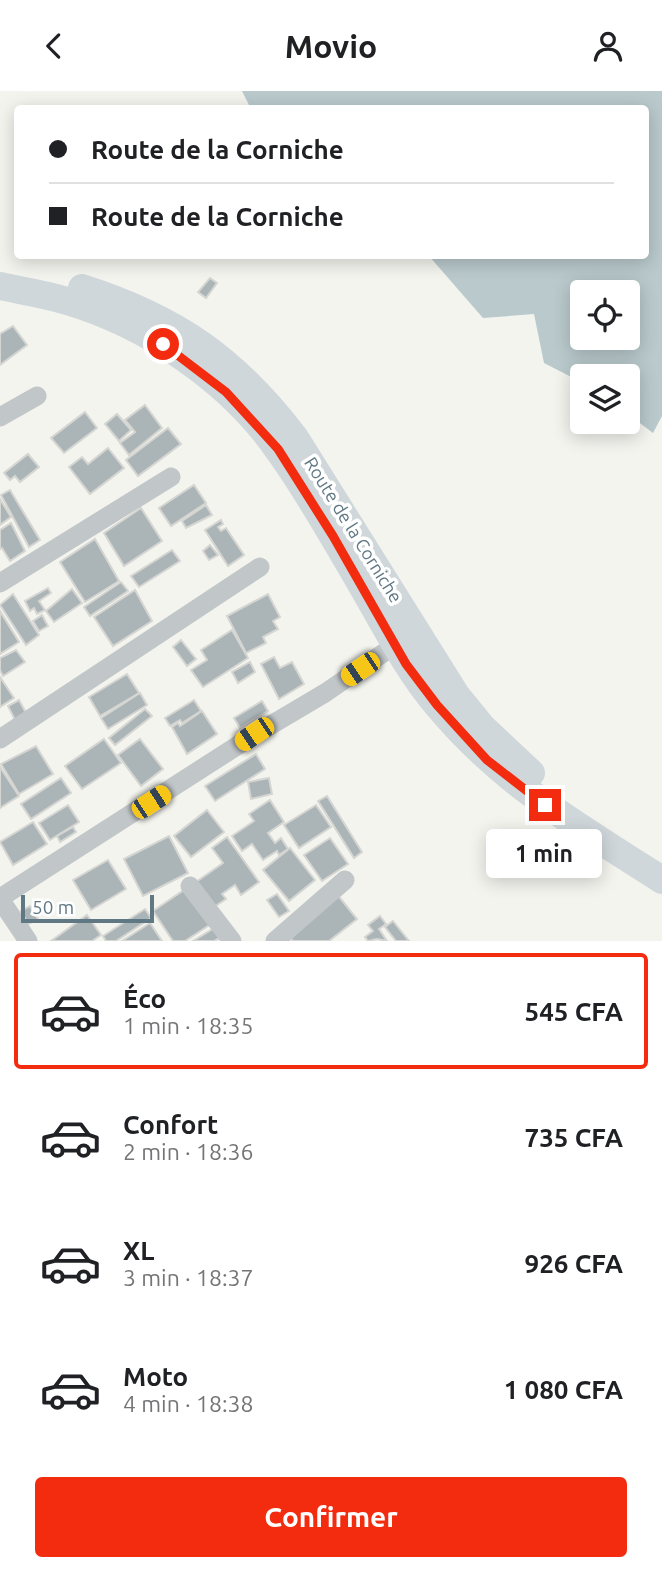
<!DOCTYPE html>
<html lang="fr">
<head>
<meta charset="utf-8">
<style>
	body { margin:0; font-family:Ubuntu,sans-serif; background:#f2f2f2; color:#202124; height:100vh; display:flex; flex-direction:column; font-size:26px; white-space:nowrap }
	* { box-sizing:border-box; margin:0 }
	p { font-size:23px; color:#757577 }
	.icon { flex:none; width:38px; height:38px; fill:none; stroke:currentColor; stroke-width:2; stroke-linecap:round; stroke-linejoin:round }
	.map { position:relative; height:850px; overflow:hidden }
	.side { display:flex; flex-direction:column; background:#fff; flex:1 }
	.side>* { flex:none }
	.banner { position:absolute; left:14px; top:14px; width:635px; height:154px; border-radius:7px; box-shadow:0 4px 18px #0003; display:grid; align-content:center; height:154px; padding:0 35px; background:#fff }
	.controls { position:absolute; left:570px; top:189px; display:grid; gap:14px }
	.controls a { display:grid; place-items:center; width:70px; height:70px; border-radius:7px; background:#fff; box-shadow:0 4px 18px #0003; font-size:35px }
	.scale { position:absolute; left:21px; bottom:18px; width:133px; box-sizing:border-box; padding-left:7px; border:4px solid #607883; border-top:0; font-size:19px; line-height:24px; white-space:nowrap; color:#607883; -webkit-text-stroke:5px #fff; paint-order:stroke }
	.end { position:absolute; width:32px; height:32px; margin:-16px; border:9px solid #f32c10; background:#fff; box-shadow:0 0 0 4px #fff }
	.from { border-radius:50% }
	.bubble { position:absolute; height:49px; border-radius:7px; background:#fff; box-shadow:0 4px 18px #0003; font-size:23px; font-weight:700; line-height:49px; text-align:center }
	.car { position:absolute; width:21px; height:42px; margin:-21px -10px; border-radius:9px; box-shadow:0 0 5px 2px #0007; background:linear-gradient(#f5c518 24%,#345 0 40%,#f5c518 0 76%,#345 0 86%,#f5c518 0) }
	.banner b { display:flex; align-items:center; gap:24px; height:66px; font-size:26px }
	.banner b+b { border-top:2px solid #e0e0e0 }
	.banner i { width:18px; height:18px; background:#202124 }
	ul { padding:12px 0 0; list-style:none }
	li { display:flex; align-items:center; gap:21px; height:116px; margin:0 14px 10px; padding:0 21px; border:4px solid transparent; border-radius:7px }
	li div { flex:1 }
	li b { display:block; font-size:26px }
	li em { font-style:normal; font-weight:700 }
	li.active { border-color:#f32c10 }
	li>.icon { width:63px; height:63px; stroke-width:1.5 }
	.button { display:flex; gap:14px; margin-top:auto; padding:14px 35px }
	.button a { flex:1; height:80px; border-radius:7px; background:#f32c10; color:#fff; font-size:28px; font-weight:700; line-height:80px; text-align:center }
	header { display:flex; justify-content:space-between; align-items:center; height:91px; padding:0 35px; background:#fff; font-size:32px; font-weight:700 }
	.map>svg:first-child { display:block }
	.water { fill:#b9c9cc; fill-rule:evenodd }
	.building { fill:#abb5b8; stroke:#d5d5d2; stroke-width:2 }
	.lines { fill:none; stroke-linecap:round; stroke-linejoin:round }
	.minor { stroke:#c1c6c8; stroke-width:19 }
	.secondary { stroke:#d0d7da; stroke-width:28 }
	.route { stroke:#f32c10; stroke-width:9 }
	.labels { text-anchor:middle; stroke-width:7; stroke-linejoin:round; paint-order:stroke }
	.street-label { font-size:18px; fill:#607883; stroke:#fff }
</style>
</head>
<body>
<header><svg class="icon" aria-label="back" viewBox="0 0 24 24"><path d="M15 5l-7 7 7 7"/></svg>Movio<svg class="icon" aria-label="person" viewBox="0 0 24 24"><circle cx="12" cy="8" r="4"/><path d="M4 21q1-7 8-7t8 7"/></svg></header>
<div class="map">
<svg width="662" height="850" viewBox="0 0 662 850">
	<rect width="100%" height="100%" fill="#f4f4ef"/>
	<path class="water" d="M 242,0 L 662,0 L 662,325 L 653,342 L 628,323 L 628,285 L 583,285 L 583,292 L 544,272 L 534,223 L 483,227 L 429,165 L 646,164 L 646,18 L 251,18 ZM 583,201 L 628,201 L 628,247 L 583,247 Z"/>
	<g class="building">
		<path d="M 210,187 L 217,192 L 206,207 L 198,201 Z"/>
		<path d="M 13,235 L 27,254 L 0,274 L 0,243 Z"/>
		<path d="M 145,314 L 162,337 L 129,364 L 120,352 L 135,341 L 125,329 Z"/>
		<path d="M 85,321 L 97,337 L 64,362 L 51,347 Z"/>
		<path d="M 117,323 L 131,339 L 119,350 L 105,333 Z"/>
		<path d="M 168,337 L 181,353 L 138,385 L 126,369 Z"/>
		<path d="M 108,357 L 124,377 L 90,403 L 69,376 L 82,366 L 88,373 Z"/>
		<path d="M 28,363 L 39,376 L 20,391 L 15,385 L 10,389 L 4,382 Z"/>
		<path d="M 194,394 L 206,412 L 171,435 L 159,417 Z"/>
		<path d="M 10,399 L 40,449 L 29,456 L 1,404 Z"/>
		<path d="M 0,408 L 11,426 L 0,434 Z"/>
		<path d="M 206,414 L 212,424 L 186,437 L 182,430 Z"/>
		<path d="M 141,417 L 162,450 L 124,475 L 104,442 Z"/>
		<path d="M 221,429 L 223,433 L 218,436 L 221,440 L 226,437 L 244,464 L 228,475 L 205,439 Z"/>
		<path d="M 11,432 L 25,460 L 10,470 L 2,457 L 0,458 L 0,439 Z"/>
		<path d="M 95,448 L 119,490 L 85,511 L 60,471 Z"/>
		<path d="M 210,454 L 218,464 L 209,469 L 203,460 Z"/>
		<path d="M 172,459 L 180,470 L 139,496 L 131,485 Z"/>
		<path d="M 121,491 L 128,500 L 90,525 L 84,516 Z"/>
		<path d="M 48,497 L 51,502 L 39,510 L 45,519 L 37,523 L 34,517 L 30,520 L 25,510 Z"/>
		<path d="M 72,498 L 82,512 L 54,531 L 46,520 Z"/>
		<path d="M 135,499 L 152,530 L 113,555 L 94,526 Z"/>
		<path d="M 13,503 L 39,544 L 26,554 L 0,514 Z"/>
		<path d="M 268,503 L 280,526 L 273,530 L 278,538 L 263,546 L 266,552 L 246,562 L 227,525 Z"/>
		<path d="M 0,520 L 19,551 L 0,563 Z"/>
		<path d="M 42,524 L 48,535 L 39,540 L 33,530 Z"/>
		<path d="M 232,539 L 248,567 L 203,596 L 191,579 L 207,569 L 201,559 Z"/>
		<path d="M 181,549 L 196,568 L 187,575 L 173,556 Z"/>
		<path d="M 16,559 L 25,571 L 3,585 L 0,579 L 0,567 Z"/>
		<path d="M 274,566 L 280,577 L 292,571 L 304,593 L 279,608 L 261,573 Z"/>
		<path d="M 250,571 L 255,581 L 238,592 L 232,581 Z"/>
		<path d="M 127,583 L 139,602 L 100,625 L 89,606 Z"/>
		<path d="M 0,586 L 14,607 L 0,616 Z"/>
		<path d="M 140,602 L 147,614 L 108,638 L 101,627 Z"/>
		<path d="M 19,609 L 27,624 L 16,631 L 8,615 Z"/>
		<path d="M 194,609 L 201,620 L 182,632 L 180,629 L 170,635 L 165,627 Z"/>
		<path d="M 262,610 L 268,620 L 240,637 L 234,627 Z"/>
		<path d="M 145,618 L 152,625 L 115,654 L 109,647 Z"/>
		<path d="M 202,620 L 217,643 L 187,663 L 172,636 L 178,632 L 180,635 Z"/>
		<path d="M 104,648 L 121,672 L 82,698 L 65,675 Z"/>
		<path d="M 140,648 L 163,678 L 141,695 L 118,664 Z"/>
		<path d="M 36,655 L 53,683 L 19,703 L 1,673 Z"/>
		<path d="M 256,663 L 265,678 L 215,710 L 205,695 Z"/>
		<path d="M 0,676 L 19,705 L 0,717 Z"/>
		<path d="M 61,687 L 71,702 L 31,728 L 21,713 Z"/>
		<path d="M 269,687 L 272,703 L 251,708 L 248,691 Z"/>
		<path d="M 327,705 L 362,761 L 354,767 L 318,710 Z"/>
		<path d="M 270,709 L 284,731 L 268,742 L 275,752 L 281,747 L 288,758 L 279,764 L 277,760 L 263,769 L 252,753 L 242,760 L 232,745 L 254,730 L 249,723 Z"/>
		<path d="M 68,714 L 79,731 L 50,749 L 39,732 Z"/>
		<path d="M 316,714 L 331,736 L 299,757 L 284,734 Z"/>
		<path d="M 207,719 L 224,741 L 191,766 L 174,745 Z"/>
		<path d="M 33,731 L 47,753 L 13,774 L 0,751 Z"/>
		<path d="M 73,736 L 76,741 L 60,751 L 57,745 Z"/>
		<path d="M 169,745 L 188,782 L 143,805 L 124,768 Z"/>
		<path d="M 227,746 L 259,791 L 241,804 L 235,794 L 222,803 L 226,808 L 214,816 L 196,791 L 223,772 L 212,757 Z"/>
		<path d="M 330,747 L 348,773 L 322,790 L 304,764 Z"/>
		<path d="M 290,757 L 315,789 L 289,810 L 263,779 Z"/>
		<path d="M 108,769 L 126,798 L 91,819 L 73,789 Z"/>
		<path d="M 187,797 L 211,833 L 185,850 L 173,850 L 153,820 Z"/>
		<path d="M 336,802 L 357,828 L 329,850 L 293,850 L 286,842 Z"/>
		<path d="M 277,803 L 289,820 L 279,826 L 267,809 Z"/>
		<path d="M 30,815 L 38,828 L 28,833 L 21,820 Z"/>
		<path d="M 145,818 L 151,827 L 116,850 L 106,850 L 103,845 Z"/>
		<path d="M 87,824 L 101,844 L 92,850 L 51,850 Z"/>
		<path d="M 380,825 L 386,833 L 379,838 L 387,850 L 377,848 L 368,850 L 365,846 L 373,840 L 368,834 Z"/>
		<path d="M 393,830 L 409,850 L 396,850 L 385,836 Z"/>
		<path d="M 150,832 L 162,850 L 122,850 Z"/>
		<path d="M 216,836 L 222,846 L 214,850 L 193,850 Z"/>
	</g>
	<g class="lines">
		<g class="minor">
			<path d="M 0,326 L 37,305"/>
			<path d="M 0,492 L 171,386"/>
			<path d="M 0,648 L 260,476"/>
			<path d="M 190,795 L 232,850"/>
			<path d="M 0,807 L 254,644 L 325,602 L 395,554"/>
			<path d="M 0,808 L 28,850"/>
			<path d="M 275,850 L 345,789"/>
		</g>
		<g class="secondary">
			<path d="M 0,195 C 22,200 45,203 67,210 C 148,234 231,290 279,360 C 308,400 332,444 357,486 C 383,530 405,576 438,615 C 505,695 577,734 662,789"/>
			<path d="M 82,197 C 176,227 235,268 295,347 L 456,604 L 483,637 L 531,682"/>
		</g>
	</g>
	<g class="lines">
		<path class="route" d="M 163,253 L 226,301 L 278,358 L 333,445 L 406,573 L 437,614 L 487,669 L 545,714"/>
	</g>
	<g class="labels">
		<g class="street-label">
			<text transform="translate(353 439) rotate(58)" y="6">Route de la Corniche</text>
		</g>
	</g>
</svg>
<div class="controls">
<a><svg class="icon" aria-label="locate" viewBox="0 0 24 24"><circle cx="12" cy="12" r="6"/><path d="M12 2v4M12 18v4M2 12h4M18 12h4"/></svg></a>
<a><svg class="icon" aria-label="layers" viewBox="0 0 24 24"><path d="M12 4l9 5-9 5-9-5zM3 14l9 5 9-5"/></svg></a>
</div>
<div class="scale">50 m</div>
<i class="end from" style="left:163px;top:253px"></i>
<i class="end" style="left:545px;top:714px"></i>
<div class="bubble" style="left:486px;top:738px;width:116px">1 min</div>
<i class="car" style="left:360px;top:578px;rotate:236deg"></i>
<i class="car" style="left:254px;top:643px;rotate:236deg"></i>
<i class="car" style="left:151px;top:711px;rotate:57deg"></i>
<div class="banner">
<b><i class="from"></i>Route de la Corniche</b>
<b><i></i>Route de la Corniche</b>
</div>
</div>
<section class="side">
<ul>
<li class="active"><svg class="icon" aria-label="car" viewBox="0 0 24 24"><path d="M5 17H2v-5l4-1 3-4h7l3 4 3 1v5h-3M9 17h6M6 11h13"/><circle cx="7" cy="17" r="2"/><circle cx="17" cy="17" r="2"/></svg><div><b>Éco</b><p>1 min · 18:35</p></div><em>545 CFA</em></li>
<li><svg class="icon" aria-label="car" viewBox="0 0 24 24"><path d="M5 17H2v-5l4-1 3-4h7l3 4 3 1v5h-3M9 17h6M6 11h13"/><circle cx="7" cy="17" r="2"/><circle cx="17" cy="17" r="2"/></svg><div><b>Confort</b><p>2 min · 18:36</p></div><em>735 CFA</em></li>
<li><svg class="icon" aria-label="car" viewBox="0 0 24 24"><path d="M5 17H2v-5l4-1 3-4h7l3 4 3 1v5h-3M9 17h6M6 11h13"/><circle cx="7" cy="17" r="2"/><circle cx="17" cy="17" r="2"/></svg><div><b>XL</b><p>3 min · 18:37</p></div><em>926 CFA</em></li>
<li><svg class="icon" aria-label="car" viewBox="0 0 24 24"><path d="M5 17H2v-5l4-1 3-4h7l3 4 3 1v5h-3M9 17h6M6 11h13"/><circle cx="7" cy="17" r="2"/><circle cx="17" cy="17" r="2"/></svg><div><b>Moto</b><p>4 min · 18:38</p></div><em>1 080 CFA</em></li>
</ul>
<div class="button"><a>Confirmer</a></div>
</section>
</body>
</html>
